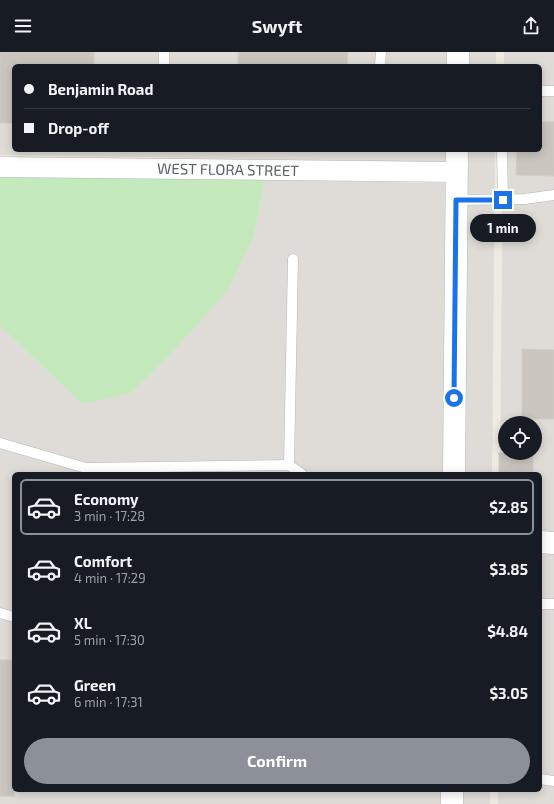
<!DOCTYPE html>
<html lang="en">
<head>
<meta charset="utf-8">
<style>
	body { margin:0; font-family:"Exo 2",sans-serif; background:#20242c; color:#f1f3f6; height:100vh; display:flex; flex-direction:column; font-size:15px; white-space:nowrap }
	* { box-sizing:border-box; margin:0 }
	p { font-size:13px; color:#9ea1a6 }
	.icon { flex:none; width:22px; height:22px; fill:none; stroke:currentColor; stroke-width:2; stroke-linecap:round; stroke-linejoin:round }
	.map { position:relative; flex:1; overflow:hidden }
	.details { position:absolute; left:12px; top:420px; width:530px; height:320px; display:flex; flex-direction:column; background:#171b24; border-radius:6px; box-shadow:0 2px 10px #0003 }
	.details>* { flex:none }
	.banner { position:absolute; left:12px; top:12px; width:530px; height:88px; border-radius:6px; box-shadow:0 2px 10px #0003; display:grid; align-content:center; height:88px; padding:0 12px; background:#171b24 }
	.fabs { position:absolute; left:498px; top:364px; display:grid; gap:8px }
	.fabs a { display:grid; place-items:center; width:44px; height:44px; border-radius:50%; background:#171b24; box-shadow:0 2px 10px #0003; font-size:20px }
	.end { position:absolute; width:18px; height:18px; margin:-9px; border:5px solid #1a73e8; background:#fff; box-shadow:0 0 0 2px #fff }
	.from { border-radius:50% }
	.bubble { position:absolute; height:28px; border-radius:14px; background:#171b24; box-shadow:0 2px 10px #0003; font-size:13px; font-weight:700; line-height:28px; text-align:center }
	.banner b { display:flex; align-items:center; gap:14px; height:38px; font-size:15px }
	.banner b+b { border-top:1px solid #363941 }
	.banner i { width:10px; height:10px; background:#f1f3f6 }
	ul { padding:7px 0 0; list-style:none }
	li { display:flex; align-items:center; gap:12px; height:56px; margin:0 8px 6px; padding:0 4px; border:2px solid transparent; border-radius:6px }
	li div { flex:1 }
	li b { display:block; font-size:15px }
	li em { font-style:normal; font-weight:700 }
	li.selected { border-color:#8c9099 }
	li>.icon { width:36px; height:36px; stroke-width:1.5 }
	.action { display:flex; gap:8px; margin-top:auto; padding:8px 12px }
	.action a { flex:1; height:46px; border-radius:24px; background:#8c9099; color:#fff; font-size:16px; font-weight:700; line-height:46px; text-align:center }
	header { display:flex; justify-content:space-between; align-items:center; height:52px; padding:0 12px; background:#171b24; font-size:18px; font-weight:700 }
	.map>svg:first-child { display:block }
	.industrial { fill:#dfdcd7; fill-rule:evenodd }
	.green { fill:#c4e9bd }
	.building { fill:#cac5bf; stroke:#d4cbc0 }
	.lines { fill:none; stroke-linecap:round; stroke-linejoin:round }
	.lane-casing { stroke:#b3b7bb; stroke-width:11 }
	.street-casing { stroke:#b3b7bb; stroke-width:21 }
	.secondary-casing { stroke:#b4b9be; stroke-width:23 }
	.lane { stroke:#fff; stroke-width:10 }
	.street { stroke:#fff; stroke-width:20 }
	.secondary { stroke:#fff; stroke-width:22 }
	.route { stroke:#1a73e8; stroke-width:5 }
	.labels { text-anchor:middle; stroke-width:4; stroke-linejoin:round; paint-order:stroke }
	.street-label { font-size:15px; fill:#5b6165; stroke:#fff }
</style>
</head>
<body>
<header><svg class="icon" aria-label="menu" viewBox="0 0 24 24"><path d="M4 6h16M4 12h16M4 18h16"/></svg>Swyft<svg class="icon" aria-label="share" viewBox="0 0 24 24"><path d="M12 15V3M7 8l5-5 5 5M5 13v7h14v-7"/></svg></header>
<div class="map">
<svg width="554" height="752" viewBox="0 0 554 752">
	<rect width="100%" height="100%" fill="#efeae2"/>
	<g class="industrial">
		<path d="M 0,0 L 449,0 L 449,14 L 14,14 L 14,98 L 448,98 L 447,110 L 0,103 Z"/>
		<rect x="468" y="0" width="28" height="14"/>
		<path d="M 504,0 L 554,0 L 554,752 L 498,752 L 498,738 L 540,738 L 540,422 L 500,422 L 503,98 L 540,98 L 540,14 L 504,14 ZM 505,371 L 535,371 L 535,401 L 505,401 Z"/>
		<path d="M 466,98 L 495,98 L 492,422 L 463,422 Z"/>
		<path d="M 264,128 L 447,131 L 445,422 L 14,422 L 14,738 L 442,738 L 442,752 L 0,752 L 0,274 L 82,352 L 255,180 Z"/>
		<rect x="461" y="738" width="29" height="14"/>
	</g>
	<path class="green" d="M 0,125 L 264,128 L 255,180 L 228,238 L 180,292 L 131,341 L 82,352 L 0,274 Z"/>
	<g class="building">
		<path d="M 0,0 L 94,0 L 94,14 L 14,14 L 14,71 L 0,71 Z"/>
		<path d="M 238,0 L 348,0 L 347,14 L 238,14 Z"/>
		<path d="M 540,70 L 554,70 L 554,124 L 516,123 L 517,98 L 540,98 Z"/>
		<path d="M 522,297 L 554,298 L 554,367 L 522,367 Z"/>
		<rect x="499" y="401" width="34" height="21"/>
		<rect x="0" y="608" width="14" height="136"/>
	</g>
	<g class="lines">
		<g class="lane-casing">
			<g id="lane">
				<path d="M 164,0 L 164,14"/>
				<path d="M 380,14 L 381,0"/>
				<path d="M 540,39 L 554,39"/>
				<path d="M 502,98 L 503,148"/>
				<path d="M 456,148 L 525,147 L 554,143"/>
				<path d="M 0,391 L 86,416 L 289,413 L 302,422"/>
				<path d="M 289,413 L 293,207"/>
				<path d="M 540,552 L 554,552"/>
				<path d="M 0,561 L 14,565"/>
				<path d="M 540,727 L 554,729"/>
			</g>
		</g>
		<g class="street-casing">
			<path id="street" d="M 0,115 L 457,120"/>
		</g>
		<g class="secondary-casing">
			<g id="secondary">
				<path d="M 458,14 L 458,0"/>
				<path d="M 454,422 L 457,98"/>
				<path d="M 540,490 L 554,491"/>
				<path d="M 452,752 L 452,738"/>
			</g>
		</g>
		<use href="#lane" class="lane"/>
		<use href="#street" class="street"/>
		<use href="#secondary" class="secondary"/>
	</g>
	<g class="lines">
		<path class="route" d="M 454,346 L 456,148 L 503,148"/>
	</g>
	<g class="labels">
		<g class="street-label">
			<text transform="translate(228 118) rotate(1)" y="5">WEST FLORA STREET</text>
		</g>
	</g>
</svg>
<div class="fabs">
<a><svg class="icon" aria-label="locate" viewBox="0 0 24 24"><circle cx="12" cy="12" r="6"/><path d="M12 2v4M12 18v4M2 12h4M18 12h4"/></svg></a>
</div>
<i class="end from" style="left:454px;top:346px"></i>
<i class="end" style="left:503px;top:148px"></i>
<div class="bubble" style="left:470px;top:162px;width:66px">1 min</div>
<div class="banner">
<b><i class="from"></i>Benjamin Road</b>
<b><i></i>Drop-off</b>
</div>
<section class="details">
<ul>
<li class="selected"><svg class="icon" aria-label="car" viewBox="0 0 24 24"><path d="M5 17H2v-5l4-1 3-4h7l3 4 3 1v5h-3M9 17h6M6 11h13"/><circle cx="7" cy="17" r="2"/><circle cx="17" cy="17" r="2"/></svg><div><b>Economy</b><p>3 min · 17:28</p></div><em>$2.85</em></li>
<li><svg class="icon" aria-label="car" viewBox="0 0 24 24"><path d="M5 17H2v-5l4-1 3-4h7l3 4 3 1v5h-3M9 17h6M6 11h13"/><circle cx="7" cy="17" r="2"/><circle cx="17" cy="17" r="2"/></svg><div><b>Comfort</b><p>4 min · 17:29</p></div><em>$3.85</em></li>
<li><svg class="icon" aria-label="car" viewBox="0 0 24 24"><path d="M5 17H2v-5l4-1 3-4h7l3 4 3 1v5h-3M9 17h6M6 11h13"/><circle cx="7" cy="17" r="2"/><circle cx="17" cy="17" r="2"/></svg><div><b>XL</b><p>5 min · 17:30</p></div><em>$4.84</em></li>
<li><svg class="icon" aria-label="car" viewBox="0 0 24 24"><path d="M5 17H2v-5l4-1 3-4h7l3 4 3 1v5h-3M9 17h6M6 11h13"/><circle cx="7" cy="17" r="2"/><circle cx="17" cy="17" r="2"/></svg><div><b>Green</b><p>6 min · 17:31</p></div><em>$3.05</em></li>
</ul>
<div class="action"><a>Confirm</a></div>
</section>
</div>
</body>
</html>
